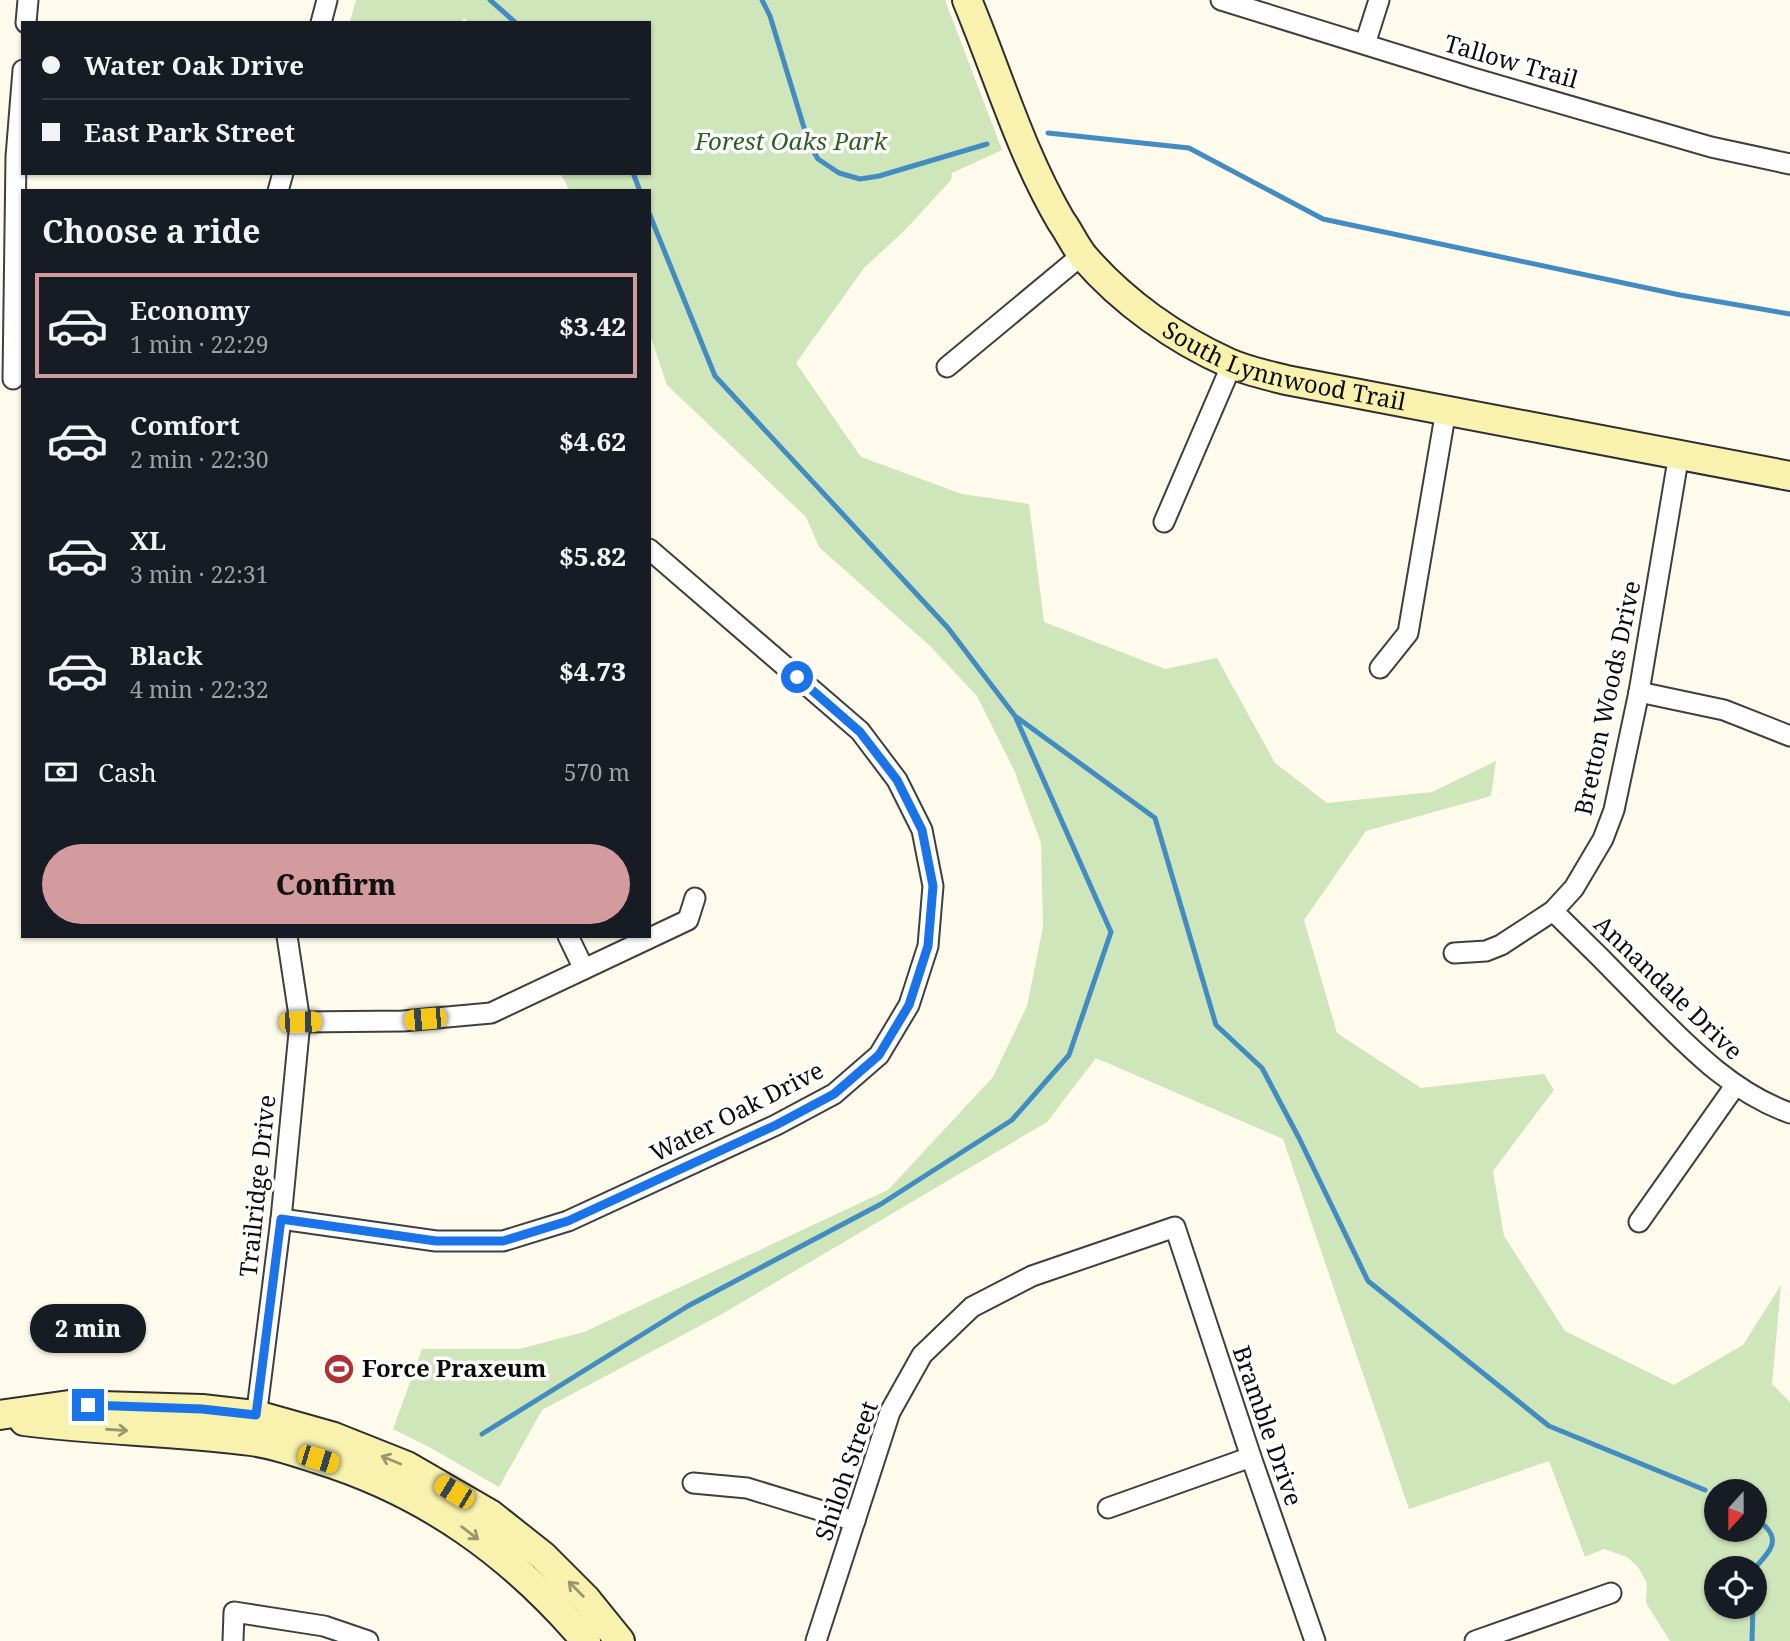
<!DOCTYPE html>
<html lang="en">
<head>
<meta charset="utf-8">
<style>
	body { margin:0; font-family:"Noto Serif",serif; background:#242831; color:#f1f3f6; height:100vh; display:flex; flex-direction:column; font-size:26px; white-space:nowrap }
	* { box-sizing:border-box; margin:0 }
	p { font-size:23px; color:#9ea1a6 }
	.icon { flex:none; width:38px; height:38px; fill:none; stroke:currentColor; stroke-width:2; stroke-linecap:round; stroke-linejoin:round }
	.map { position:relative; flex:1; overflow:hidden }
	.side { position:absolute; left:21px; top:189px; width:630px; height:749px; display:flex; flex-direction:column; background:#171b24; border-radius:0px; box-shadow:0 2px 5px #0004 }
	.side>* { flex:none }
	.top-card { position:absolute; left:21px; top:21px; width:630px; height:154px; border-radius:0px; box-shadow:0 2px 5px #0004; display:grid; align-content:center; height:154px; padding:0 21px; background:#171b24 }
	.needle { width:46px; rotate:201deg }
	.controls { position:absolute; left:1704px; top:1479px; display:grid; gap:14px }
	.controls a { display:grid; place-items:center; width:63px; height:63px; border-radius:50%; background:#171b24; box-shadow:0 2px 5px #0004; font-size:35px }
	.end { position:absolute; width:32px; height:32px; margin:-16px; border:9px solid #1a73e8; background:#fff; box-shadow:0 0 0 4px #fff }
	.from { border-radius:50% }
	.bubble { position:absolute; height:49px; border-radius:24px; background:#171b24; box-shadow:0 2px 5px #0004; font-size:23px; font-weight:800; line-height:49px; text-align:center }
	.car { position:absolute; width:21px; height:42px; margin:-21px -10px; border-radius:9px; box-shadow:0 0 5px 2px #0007; background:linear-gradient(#f5c518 24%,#345 0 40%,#f5c518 0 76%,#345 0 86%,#f5c518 0) }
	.top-card b { display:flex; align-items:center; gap:24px; height:66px; font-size:26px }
	.top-card b+b { border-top:2px solid #363941 }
	.top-card i { width:18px; height:18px; background:#f1f3f6 }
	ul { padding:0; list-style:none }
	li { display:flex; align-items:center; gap:21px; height:105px; margin:0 14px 10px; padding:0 7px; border:4px solid transparent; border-radius:0px }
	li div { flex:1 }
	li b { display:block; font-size:26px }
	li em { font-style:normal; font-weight:800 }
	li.on { border-color:#d49b9e }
	li>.icon { width:63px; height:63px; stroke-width:1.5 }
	h2 { padding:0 21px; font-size:32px; line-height:84px }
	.pay { display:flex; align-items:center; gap:18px; height:77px; padding:0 21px; font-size:26px }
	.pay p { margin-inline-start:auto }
	.cta { display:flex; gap:14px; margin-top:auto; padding:14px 21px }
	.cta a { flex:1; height:80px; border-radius:42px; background:#d49b9e; color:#111; font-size:28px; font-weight:800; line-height:80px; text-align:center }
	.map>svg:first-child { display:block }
	.green { fill:#cfe5ba; fill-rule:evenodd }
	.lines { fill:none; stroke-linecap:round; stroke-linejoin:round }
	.stream { stroke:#438cc2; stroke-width:5 }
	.street-casing { stroke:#3f3f3f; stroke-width:23 }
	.secondary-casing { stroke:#2e2e2e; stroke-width:32 }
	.street { stroke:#fff; stroke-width:19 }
	.secondary { stroke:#f8f2ae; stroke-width:28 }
	.oneway { stroke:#9a966d }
	.route { stroke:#1a73e8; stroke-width:9 }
	.labels { text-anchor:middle; stroke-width:7; stroke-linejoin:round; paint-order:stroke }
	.street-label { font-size:24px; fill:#0c0c0c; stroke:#fff }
	.park-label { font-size:24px; font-style:italic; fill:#2d5f22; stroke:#fff }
	.poi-label { font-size:24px; font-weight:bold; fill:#0c0c0c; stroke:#fff; text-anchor:start }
</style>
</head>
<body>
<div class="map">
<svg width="1790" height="1641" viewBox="0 0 1790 1641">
	<rect width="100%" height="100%" fill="#fefbed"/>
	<path class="green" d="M 356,0 L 945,0 L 1002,150 L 952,173 L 951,180 L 906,229 L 864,268 L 796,363 L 861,457 L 962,494 L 1029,504 L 1044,622 L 1165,669 L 1217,658 L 1275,763 L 1327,803 L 1432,792 L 1496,761 L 1491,796 L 1366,831 L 1304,920 L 1337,1033 L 1421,1088 L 1544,1074 L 1554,1090 L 1493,1171 L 1504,1236 L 1565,1331 L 1674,1385 L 1743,1345 L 1781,1285 L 1772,1384 L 1790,1402 L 1790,1641 L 1670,1641 L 1646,1603 L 1647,1583 L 1638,1567 L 1627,1557 L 1604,1549 L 1585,1557 L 1549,1461 L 1409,1509 L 1283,1139 L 1096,1058 L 1047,1122 L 722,1314 L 542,1410 L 499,1487 L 429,1447 L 393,1429 L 422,1349 L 519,1349 L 584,1332 L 888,1190 L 993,1077 L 1027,1006 L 1043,927 L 1041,843 L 1014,770 L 977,696 L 930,646 L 819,547 L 806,517 L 667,385 L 649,332 L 649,191 L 570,191 L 560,173 L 649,173 L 649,23 L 470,23 L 464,18 L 460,23 L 353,23 L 350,22 ZM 1717,1491 L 1755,1491 L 1755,1530 L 1717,1530 ZM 1717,1568 L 1755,1568 L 1755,1606 L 1717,1606 Z"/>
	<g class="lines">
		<g class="stream">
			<path d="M 490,0 L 516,23"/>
			<path d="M 762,0 L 770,16 L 809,144 L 818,159 L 839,173 L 860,179 L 879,176 L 987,144"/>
			<path d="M 1048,133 L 1189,148 L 1323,219 L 1680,295 L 1790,314"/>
			<path d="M 633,173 L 640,191"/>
			<path d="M 649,213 L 715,376 L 948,628 L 1015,716 L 1155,818 L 1216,1025 L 1262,1068 L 1299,1138 L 1368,1281 L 1549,1426 L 1705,1490"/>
			<path d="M 482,1434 L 688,1306 L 881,1204 L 1012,1120 L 1069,1055 L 1111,932 L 1016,718"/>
			<path d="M 1755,1568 C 1773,1548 1783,1537 1755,1518"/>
			<path d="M 1752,1641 L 1753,1606"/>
		</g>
		<g class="street-casing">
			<g id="street">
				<path d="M 1221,0 L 1473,78 L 1711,147 L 1790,164"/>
				<path d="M 26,23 L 28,0"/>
				<path d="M 321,23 L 327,0"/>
				<path d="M 1365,44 L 1379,0"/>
				<path d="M 278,191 L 283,173"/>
				<path d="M 947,367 L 1082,255"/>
				<path d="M 13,379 L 16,157 L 23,70"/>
				<path d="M 1164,522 L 1232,364"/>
				<path d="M 1380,668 L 1408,633 L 1446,410"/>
				<path d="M 1639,692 L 1724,710 L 1790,736"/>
				<path d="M 1553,911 C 1584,941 1615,972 1645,1003 C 1689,1047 1731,1092 1790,1113"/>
				<path d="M 568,936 L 584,969"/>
				<path d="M 1454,953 L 1486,951 L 1501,945 L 1553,911 L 1574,888 L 1603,839 L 1614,810 L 1639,692 L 1679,454"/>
				<path d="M 300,1022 L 403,1021 L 491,1013 L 688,920 L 695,898"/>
				<path d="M 281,1219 L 436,1241 L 503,1241 L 568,1221 L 776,1125 L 834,1094 L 879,1055 L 909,1005 L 928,946 L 933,886 L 922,830 L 897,780 L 860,731 L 649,549"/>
				<path d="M 1639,1222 L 1735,1086"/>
				<path d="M 255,1426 L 281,1219 L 300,1022 L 287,936"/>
				<path d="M 693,1483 L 747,1488 L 855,1521"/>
				<path d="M 1108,1508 L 1251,1457"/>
				<path d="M 233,1641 L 234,1612 L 324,1626 L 368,1641"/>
				<path d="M 816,1641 L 890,1412 L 922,1355 L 972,1307 L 1032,1276 L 1175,1227 L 1251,1457 L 1315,1641"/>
				<path d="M 1475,1641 L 1611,1593"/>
			</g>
		</g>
		<g class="secondary-casing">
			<g id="secondary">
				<path id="s1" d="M 967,0 C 998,74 1020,151 1061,221 C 1069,232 1075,246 1084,257 C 1123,302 1175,339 1229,363 C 1247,371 1267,375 1286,380 L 1790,476"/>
				<path d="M 0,1415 L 69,1405 L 202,1409 L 256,1415 L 334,1437 L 407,1466 L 490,1514 L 543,1556 L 586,1599 L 620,1641"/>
				<path d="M 24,1421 C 99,1431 176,1431 251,1441 C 274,1444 296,1452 318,1459 C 427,1493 512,1554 586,1641"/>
			</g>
		</g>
		<use href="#street" class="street"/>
		<use href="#secondary" class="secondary"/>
	</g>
	<defs><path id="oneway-shaft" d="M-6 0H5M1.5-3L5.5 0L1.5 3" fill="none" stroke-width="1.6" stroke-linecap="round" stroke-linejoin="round" transform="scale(1.75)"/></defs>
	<g class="oneway">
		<use href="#oneway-shaft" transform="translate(117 1430) rotate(4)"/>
		<use href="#oneway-shaft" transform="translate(391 1460) rotate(-158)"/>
		<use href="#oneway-shaft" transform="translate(470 1533) rotate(37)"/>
		<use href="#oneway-shaft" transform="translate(576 1589) rotate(-135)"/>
	</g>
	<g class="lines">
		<path class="route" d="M 88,1405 L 202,1409 L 256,1415 L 281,1219 L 436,1241 L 503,1241 L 568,1221 L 776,1125 L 834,1094 L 879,1055 L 909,1005 L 928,946 L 933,886 L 922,830 L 897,780 L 860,732 L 797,677"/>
	</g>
	<defs>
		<g id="stadium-disc" transform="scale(1.575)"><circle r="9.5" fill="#b13032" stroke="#fff"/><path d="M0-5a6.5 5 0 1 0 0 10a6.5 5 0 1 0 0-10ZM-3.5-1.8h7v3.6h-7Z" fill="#fff"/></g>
	</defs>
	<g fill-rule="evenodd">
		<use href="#stadium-disc" x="339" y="1369"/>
	</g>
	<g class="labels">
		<g class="street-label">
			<text transform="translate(1511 62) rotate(16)" y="8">Tallow Trail</text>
			<text dy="8" stroke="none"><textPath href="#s1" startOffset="518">South Lynnwood Trail</textPath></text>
			<text transform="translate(1608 698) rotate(-78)" y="8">Bretton Woods Drive</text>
			<text transform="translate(1668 988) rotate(44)" y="8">Annandale Drive</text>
			<text transform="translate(737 1112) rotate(-27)" y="8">Water Oak Drive</text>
			<text transform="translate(258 1186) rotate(-84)" y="8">Trailridge Drive</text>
			<text transform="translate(1267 1426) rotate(71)" y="8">Bramble Drive</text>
			<text transform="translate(847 1471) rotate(-71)" y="8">Shiloh Street</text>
		</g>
		<g class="park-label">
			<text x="791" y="150">Forest Oaks Park</text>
		</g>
		<g class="poi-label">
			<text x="362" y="1377">Force Praxeum</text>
		</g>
	</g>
</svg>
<div class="controls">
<a><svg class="needle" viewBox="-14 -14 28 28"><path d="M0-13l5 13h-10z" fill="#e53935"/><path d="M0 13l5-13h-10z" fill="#9ea1a6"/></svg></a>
<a><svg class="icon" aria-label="locate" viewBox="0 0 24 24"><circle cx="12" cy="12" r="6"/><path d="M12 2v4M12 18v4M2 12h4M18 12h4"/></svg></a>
</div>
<i class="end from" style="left:797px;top:677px"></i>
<i class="end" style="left:88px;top:1405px"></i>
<div class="bubble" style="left:30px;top:1304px;width:116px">2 min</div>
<i class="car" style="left:425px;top:1019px;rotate:265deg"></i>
<i class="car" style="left:300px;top:1022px;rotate:89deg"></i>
<i class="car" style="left:318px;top:1459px;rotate:107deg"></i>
<i class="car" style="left:454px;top:1492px;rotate:301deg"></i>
<div class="top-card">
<b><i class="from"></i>Water Oak Drive</b>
<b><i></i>East Park Street</b>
</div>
<section class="side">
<h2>Choose a ride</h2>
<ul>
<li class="on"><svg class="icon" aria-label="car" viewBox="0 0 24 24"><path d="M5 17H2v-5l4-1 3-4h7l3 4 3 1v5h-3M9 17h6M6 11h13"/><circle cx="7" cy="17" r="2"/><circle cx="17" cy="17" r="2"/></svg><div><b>Economy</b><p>1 min · 22:29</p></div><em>$3.42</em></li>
<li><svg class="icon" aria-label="car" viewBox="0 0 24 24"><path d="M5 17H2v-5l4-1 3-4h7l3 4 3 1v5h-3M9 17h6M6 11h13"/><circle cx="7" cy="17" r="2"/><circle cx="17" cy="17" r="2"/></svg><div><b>Comfort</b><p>2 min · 22:30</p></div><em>$4.62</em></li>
<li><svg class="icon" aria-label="car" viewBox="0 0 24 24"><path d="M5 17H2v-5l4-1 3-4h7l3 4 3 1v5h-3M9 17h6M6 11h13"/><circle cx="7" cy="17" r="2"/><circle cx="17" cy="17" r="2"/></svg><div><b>XL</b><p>3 min · 22:31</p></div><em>$5.82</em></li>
<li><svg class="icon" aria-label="car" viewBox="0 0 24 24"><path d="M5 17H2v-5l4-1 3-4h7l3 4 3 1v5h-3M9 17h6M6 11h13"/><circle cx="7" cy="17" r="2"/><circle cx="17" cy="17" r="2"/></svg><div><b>Black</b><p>4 min · 22:32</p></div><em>$4.73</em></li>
</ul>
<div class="pay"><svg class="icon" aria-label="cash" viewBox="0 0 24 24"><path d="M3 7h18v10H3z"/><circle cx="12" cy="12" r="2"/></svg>Cash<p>570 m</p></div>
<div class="cta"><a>Confirm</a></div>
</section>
</div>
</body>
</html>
